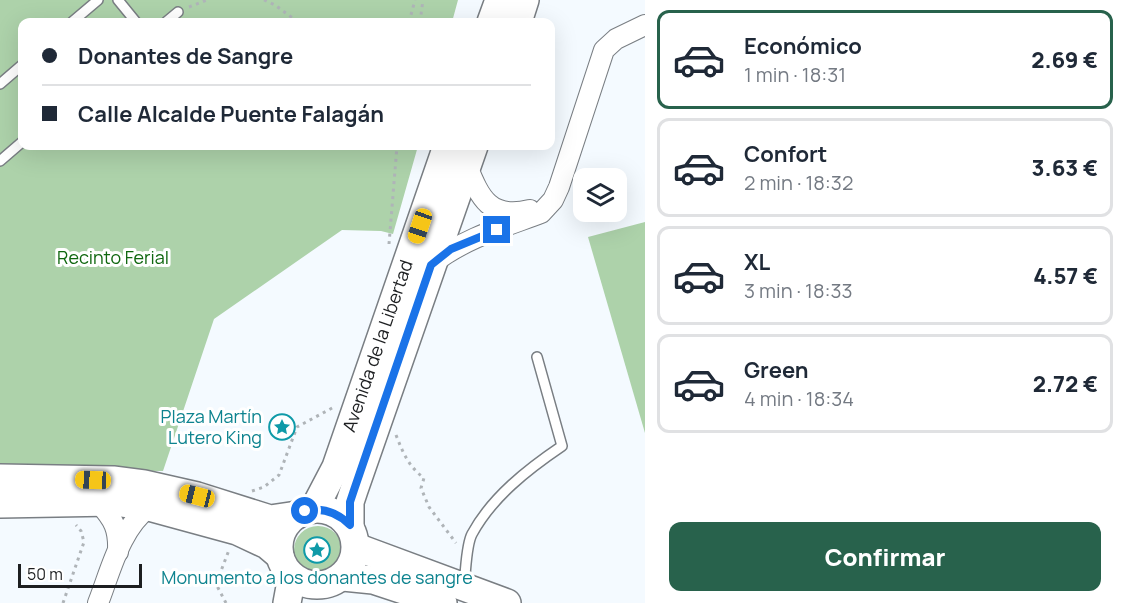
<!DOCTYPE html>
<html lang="es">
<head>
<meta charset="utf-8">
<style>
	body { margin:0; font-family:Manrope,sans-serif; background:#f6f6f7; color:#1f2937; height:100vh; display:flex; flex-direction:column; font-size:22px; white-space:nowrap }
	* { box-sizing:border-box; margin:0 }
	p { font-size:20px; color:#747a83 }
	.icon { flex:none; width:33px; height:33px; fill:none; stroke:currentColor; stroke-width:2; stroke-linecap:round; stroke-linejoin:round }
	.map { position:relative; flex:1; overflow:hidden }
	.panel { display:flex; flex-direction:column; background:#fff; width:480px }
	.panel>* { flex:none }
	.top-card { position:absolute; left:18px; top:18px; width:537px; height:132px; border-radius:12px; box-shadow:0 6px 24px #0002; display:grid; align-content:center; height:132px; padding:0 24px; background:#fff }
	.controls { position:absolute; left:573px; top:168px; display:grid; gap:12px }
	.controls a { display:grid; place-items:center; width:54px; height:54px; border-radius:12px; background:#fff; box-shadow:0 6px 24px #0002; font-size:30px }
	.scale { position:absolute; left:18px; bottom:15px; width:124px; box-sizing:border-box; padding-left:6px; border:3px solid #1c1e20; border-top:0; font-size:16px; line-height:21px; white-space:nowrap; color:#1c1e20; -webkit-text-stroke:4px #fff; paint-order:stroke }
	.end { position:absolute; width:27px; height:27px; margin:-14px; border:8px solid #1a73e8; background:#fff; box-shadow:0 0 0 3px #fff }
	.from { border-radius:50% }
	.car { position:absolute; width:18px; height:36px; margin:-18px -9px; border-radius:8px; box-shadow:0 0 4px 2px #0007; background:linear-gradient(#f5c518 24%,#345 0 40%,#f5c518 0 76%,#345 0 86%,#f5c518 0) }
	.top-card b { display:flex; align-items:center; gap:21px; height:57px; font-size:22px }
	.top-card b+b { border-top:2px solid #e0e1e3 }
	.top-card i { width:15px; height:15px; background:#1f2937 }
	ul { padding:10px 0 0; list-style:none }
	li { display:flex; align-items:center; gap:18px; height:99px; margin:0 12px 9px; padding:0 12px; border:3px solid #e0e1e3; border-radius:12px }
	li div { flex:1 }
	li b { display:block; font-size:22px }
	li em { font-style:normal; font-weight:800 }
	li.on { border-color:#28624c }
	li>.icon { width:54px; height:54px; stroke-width:1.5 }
	.primary-button { display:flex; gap:12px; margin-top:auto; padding:12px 24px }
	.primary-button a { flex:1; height:69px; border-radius:12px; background:#28624c; color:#fff; font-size:24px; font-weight:800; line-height:69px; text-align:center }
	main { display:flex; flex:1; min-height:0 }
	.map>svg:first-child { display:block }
	.green { fill:#add2aa }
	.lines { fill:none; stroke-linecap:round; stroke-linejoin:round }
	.lane-casing { stroke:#797e83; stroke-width:12 }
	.street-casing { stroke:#797e83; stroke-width:22 }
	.secondary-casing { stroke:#797e83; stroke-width:30 }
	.path { stroke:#afb4b8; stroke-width:3; stroke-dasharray:3 4.5; stroke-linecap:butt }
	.lane { stroke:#fff; stroke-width:9 }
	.street { stroke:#fff; stroke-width:20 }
	.secondary { stroke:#fff; stroke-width:27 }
	.route { stroke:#1a73e8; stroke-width:8 }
	.labels { text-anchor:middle; stroke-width:6; stroke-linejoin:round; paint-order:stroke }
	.park-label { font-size:18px; fill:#0f670f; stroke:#fff }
	.street-label { font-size:18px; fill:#1c1e20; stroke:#fff }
	.culture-label { font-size:18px; fill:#0d838f; stroke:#fff; text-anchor:end }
</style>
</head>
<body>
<main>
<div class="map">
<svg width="645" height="603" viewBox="0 0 645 603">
	<rect width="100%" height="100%" fill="#f4faff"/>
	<g class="green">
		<path d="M 0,0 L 458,0 L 452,22 L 22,22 L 22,146 L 418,146 L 393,234 L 381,231 L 342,230 L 214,319 L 163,471 L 0,470 Z"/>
		<path d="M 645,222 L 645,433 L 588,237 Z"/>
		<circle cx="318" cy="550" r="24"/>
	</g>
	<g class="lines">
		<g class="lane-casing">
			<g id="lane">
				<path d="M 118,0 L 136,22"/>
				<path d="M 72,22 L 98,0"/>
				<path d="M 166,22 L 178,12"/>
				<path d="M 0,84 L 22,65"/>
				<path d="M 0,161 L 22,142"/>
				<path d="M 464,584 C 466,571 466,545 472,534 C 492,497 528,469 562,446 L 537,357"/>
			</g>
		</g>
		<g class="street-casing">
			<g id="street">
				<path d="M 467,166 C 480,198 490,220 530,210"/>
				<path d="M 433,263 C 465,238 504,227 541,213 L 553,200 L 559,187 L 604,50 L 616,39 L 645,25"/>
				<path d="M 99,503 C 114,520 119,529 118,552"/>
				<path d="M 98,603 C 111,570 120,529 149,507"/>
			</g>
		</g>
		<g class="secondary-casing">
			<g id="secondary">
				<path d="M 491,22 L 499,0"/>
				<path d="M 518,22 L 525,0"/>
				<path d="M 0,478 L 113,480 L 144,484 L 197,496 L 270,519 L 297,515"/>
				<path d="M 0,504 L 114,502 L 149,507 L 237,531 L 267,545 L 280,556"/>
				<circle cx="317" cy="547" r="38"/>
				<path d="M 314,509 L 336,467 L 447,146"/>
				<path d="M 350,525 L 350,502 L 354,490 L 474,146"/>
				<path d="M 356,547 L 507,603"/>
				<path d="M 343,577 L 373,580 L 443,603"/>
				<path d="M 287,603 L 292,576"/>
			</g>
		</g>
		<g class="path">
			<path d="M 264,0 L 275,5 L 298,22"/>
			<path d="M 189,7 L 207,0"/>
			<path d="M 409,22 L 415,0"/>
			<path d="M 420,22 L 423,0"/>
			<path d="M 389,244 L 397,146"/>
			<path d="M 396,435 C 403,453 409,467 424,478 L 421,488 L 429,507 L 456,543"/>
			<path d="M 252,491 L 264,487 L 279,475 L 297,427 L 334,407"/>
			<path d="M 63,603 L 84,542 L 81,531 L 76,525"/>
			<path d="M 226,603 L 216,584 L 229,550"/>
		</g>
		<use href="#lane" class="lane"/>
		<use href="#street" class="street"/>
		<use href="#secondary" class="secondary"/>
	</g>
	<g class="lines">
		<path class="route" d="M 305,511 C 323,507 337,512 350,525 L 350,502 L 354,490 L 431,265 L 451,249 L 497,230"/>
	</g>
	<defs>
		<g id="sight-ring" transform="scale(1.35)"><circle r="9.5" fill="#fff" stroke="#0f9aa8" stroke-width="1.5"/><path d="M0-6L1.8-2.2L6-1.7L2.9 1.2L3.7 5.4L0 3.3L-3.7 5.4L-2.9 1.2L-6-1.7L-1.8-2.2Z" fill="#0f9aa8"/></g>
	</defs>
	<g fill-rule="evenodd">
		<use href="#sight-ring" x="282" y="427"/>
		<use href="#sight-ring" x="317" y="550"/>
	</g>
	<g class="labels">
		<g class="park-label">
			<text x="113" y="264">Recinto Ferial</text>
		</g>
		<g class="street-label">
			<text transform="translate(378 346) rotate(-71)" y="6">Avenida de la Libertad</text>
		</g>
		<g class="culture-label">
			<text x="262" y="423">Plaza Martín<tspan x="262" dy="21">Lutero King</tspan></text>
			<text x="317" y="584" text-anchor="middle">Monumento a los donantes de sangre</text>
		</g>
	</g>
</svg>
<div class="controls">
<a><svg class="icon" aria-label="layers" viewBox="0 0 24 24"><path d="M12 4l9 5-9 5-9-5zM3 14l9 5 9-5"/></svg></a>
</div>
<div class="scale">50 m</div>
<i class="end from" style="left:305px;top:511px"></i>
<i class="end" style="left:497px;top:230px"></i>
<i class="car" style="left:420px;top:226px;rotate:199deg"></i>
<i class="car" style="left:93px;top:480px;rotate:272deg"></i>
<i class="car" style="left:197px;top:496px;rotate:284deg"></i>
<div class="top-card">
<b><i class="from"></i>Donantes de Sangre</b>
<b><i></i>Calle Alcalde Puente Falagán</b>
</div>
</div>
<section class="panel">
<ul>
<li class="on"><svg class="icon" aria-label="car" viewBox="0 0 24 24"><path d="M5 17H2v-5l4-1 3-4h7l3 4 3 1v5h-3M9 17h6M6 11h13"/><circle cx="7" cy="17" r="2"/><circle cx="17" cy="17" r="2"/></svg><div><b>Económico</b><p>1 min · 18:31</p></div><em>2.69 €</em></li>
<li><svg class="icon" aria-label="car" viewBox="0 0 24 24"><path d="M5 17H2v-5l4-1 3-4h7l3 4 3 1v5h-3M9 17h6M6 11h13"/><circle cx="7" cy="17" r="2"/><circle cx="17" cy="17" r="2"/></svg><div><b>Confort</b><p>2 min · 18:32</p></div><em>3.63 €</em></li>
<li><svg class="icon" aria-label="car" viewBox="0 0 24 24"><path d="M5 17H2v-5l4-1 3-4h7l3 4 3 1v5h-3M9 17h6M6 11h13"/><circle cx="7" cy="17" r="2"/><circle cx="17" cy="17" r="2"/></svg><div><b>XL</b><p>3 min · 18:33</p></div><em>4.57 €</em></li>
<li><svg class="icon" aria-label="car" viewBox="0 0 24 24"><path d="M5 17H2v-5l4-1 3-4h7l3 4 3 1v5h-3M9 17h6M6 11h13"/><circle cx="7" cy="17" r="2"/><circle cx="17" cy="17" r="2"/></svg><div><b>Green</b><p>4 min · 18:34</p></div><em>2.72 €</em></li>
</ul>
<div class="primary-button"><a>Confirmar</a></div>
</section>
</main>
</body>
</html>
